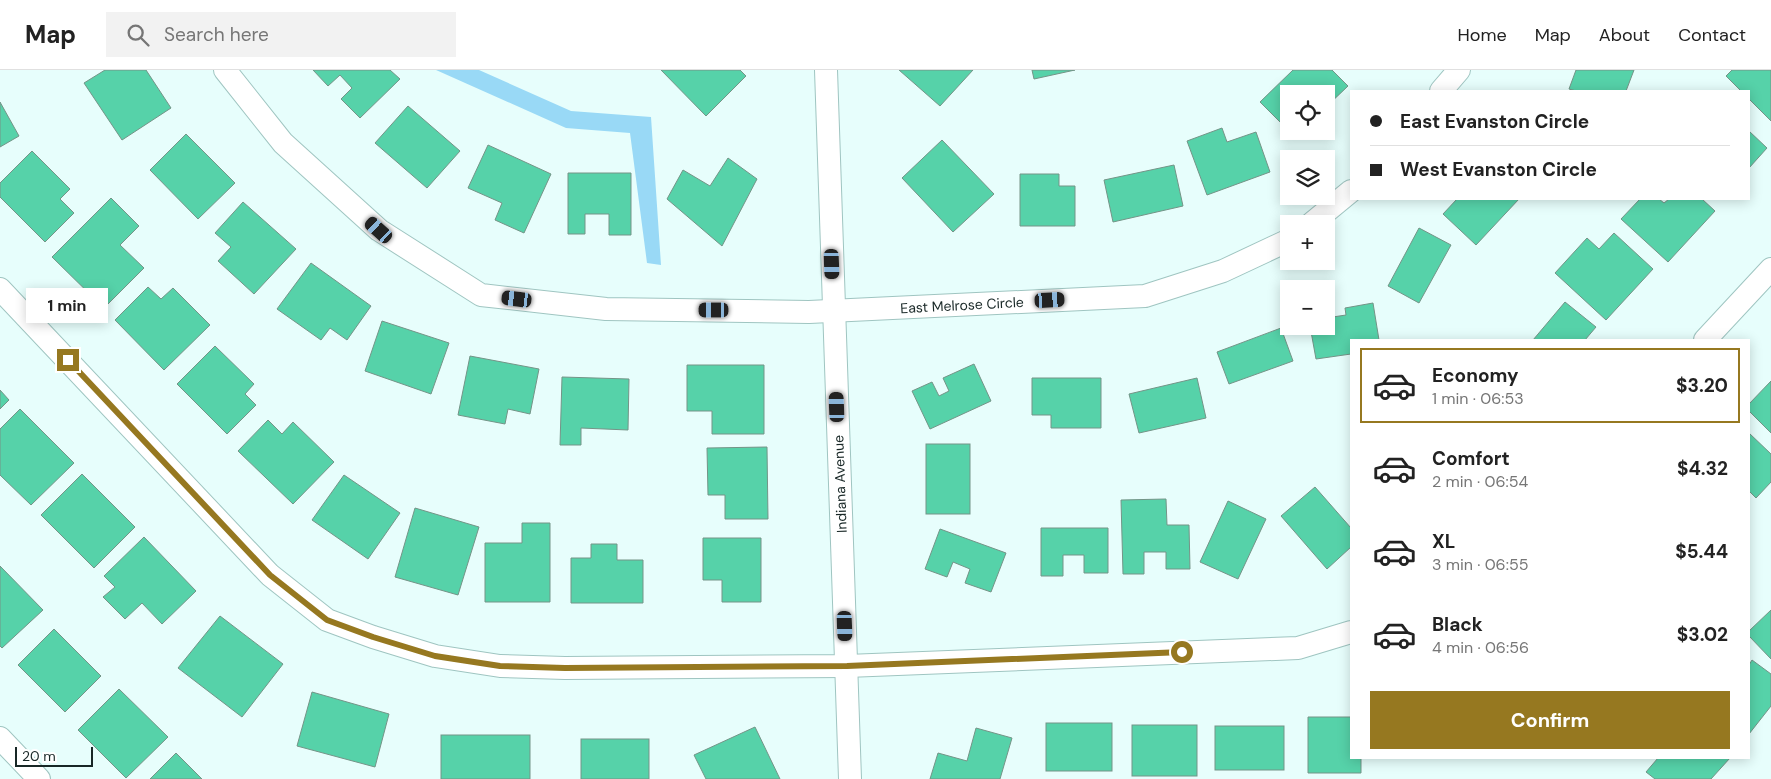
<!DOCTYPE html>
<html lang="en">
<head>
<meta charset="utf-8">
<style>
	body { margin:0; font-family:"DM Sans",sans-serif; background:#f2f2f2; color:#222; height:100vh; display:flex; flex-direction:column; font-size:19px; white-space:nowrap }
	* { box-sizing:border-box; margin:0 }
	p { font-size:16px; color:#767676 }
	.icon { flex:none; width:28px; height:28px; fill:none; stroke:currentColor; stroke-width:2; stroke-linecap:round; stroke-linejoin:round }
	.map { position:relative; flex:1; overflow:hidden }
	.details { position:absolute; left:1350px; top:269px; width:400px; height:420px; display:flex; flex-direction:column; background:#fff; border-radius:0px; box-shadow:0 2px 12px #0003 }
	.details>* { flex:none }
	.hud { position:absolute; left:1350px; top:20px; width:400px; height:110px; border-radius:0px; box-shadow:0 2px 12px #0003; display:grid; align-content:center; height:110px; padding:0 20px; background:#fff }
	.tools { position:absolute; left:1280px; top:15px; display:grid; gap:10px }
	.tools a { display:grid; place-items:center; width:55px; height:55px; border-radius:0px; background:#fff; box-shadow:0 2px 12px #0003; font-size:25px }
	.scale { position:absolute; left:15px; bottom:12px; width:78px; box-sizing:border-box; padding-left:5px; border:2px solid #182726; border-top:0; font-size:14px; line-height:18px; white-space:nowrap; color:#182726; -webkit-text-stroke:4px #fff; paint-order:stroke }
	.end { position:absolute; width:22px; height:22px; margin:-11px; border:6px solid #967820; background:#fff; box-shadow:0 0 0 2px #fff }
	.from { border-radius:50% }
	.bubble { position:absolute; height:35px; border-radius:0px; background:#fff; box-shadow:0 2px 12px #0003; font-size:16px; font-weight:700; line-height:35px; text-align:center }
	.car { position:absolute; width:15px; height:30px; margin:-15px -8px; border-radius:6px; box-shadow:0 0 4px 1px #0007; background:linear-gradient(#222 24%,#8ab4d8 0 40%,#222 0 76%,#8ab4d8 0 86%,#222 0) }
	.hud b { display:flex; align-items:center; gap:18px; height:48px; font-size:19px }
	.hud b+b { border-top:1px solid #e0e0e0 }
	.hud i { width:12px; height:12px; background:#222 }
	ul { padding:9px 0 0; list-style:none }
	li { display:flex; align-items:center; gap:15px; height:75px; margin:0 10px 8px; padding:0 10px; border:2px solid transparent; border-radius:0px }
	li div { flex:1 }
	li b { display:block; font-size:19px }
	li em { font-style:normal; font-weight:700 }
	li.current { border-color:#967820 }
	li>.icon { width:45px; height:45px; stroke-width:1.5 }
	.action { display:flex; gap:10px; margin-top:auto; padding:10px 20px }
	.action a { flex:1; height:58px; border-radius:0px; background:#967820; color:#fff; font-size:20px; font-weight:700; line-height:58px; text-align:center }
	header { display:flex; align-items:center; gap:30px; box-sizing:border-box; height:70px; padding:0 25px; background:#fff; border-bottom:1px solid #e0e0e0 }
	header strong { font-size:24px }
	nav { display:flex; gap:28px; margin-inline-start:auto; font-size:18px }
	.search { width:350px; height:45px; background:#f2f2f2; display:flex; align-items:center; gap:12px; box-sizing:border-box; padding:0 18px; border-radius:0px; color:#767676; font-size:19px }
	.map>svg:first-child { display:block }
	.water { fill:#99d9f6 }
	.building { fill:#56d2a9; stroke:#749487 }
	.lines { fill:none; stroke-linecap:round; stroke-linejoin:round }
	.street-casing { stroke:#9fc5c1; stroke-width:24 }
	.street { stroke:#fff; stroke-width:22 }
	.route { stroke:#967820; stroke-width:6 }
	.labels { text-anchor:middle; stroke-width:5; stroke-linejoin:round; paint-order:stroke }
	.street-label { font-size:14px; fill:#182726; stroke:#fff }
</style>
</head>
<body>
<header>
<strong>Map</strong>
<div class="search"><svg class="icon" aria-label="search" viewBox="0 0 24 24"><circle cx="10" cy="10" r="6"/><path d="M15 15l6 6"/></svg>Search here</div>
<nav><a>Home</a><a>Map</a><a>About</a><a>Contact</a></nav>
</header>
<div class="map">
<svg width="1771" height="709" viewBox="0 0 1771 709">
	<rect width="100%" height="100%" fill="#e7fefc"/>
	<path class="water" d="M 436,0 L 479,0 L 571,41 L 651,47 L 661,195 L 647,193 L 630,63 L 566,58 Z"/>
	<g class="building">
		<path d="M 105,0 L 146,0 L 171,38 L 122,70 L 84,13 Z"/>
		<path d="M 313,0 L 390,0 L 400,9 L 360,48 L 341,29 L 352,18 L 340,5 L 328,16 Z"/>
		<path d="M 661,0 L 740,0 L 746,6 L 706,46 Z"/>
		<path d="M 899,0 L 973,0 L 940,36 Z"/>
		<path d="M 1032,0 L 1075,0 L 1034,9 Z"/>
		<path d="M 1293,0 L 1332,0 L 1348,16 L 1326,37 L 1326,24 L 1289,24 L 1289,61 L 1260,32 Z"/>
		<path d="M 1576,0 L 1634,0 L 1626,21 L 1576,21 L 1569,19 Z"/>
		<path d="M 1732,0 L 1771,0 L 1771,51 L 1749,29 L 1749,21 L 1741,21 L 1726,6 Z"/>
		<path d="M 0,32 L 19,66 L 0,77 Z"/>
		<path d="M 408,36 L 460,81 L 427,118 L 375,73 Z"/>
		<path d="M 1222,58 L 1227,72 L 1256,62 L 1270,102 L 1207,125 L 1187,71 Z"/>
		<path d="M 1289,61 L 1302,61 L 1296,68 Z"/>
		<path d="M 1749,61 L 1767,78 L 1749,98 Z"/>
		<path d="M 186,64 L 235,113 L 198,149 L 150,100 Z"/>
		<path d="M 942,70 L 994,124 L 953,162 L 902,108 Z"/>
		<path d="M 488,75 L 551,104 L 524,163 L 495,150 L 502,133 L 468,118 Z"/>
		<path d="M 32,81 L 70,119 L 60,129 L 74,143 L 45,172 L 0,127 L 0,113 Z"/>
		<path d="M 728,88 L 757,109 L 722,176 L 667,129 L 683,100 L 710,116 Z"/>
		<path d="M 1174,95 L 1183,136 L 1113,152 L 1104,110 Z"/>
		<path d="M 568,103 L 631,103 L 631,165 L 609,165 L 609,144 L 585,144 L 585,164 L 568,164 Z"/>
		<path d="M 1020,104 L 1059,104 L 1059,116 L 1075,116 L 1075,156 L 1020,156 Z"/>
		<path d="M 111,128 L 139,156 L 120,175 L 144,198 L 104,238 L 52,187 Z"/>
		<path d="M 1457,129 L 1519,129 L 1476,175 L 1443,144 Z"/>
		<path d="M 1640,129 L 1659,129 L 1664,133 L 1669,129 L 1702,129 L 1715,141 L 1668,192 L 1621,149 Z"/>
		<path d="M 243,132 L 296,179 L 254,224 L 218,191 L 231,177 L 215,163 Z"/>
		<path d="M 1419,158 L 1451,175 L 1419,233 L 1388,216 Z"/>
		<path d="M 1614,163 L 1653,199 L 1606,250 L 1555,203 L 1587,168 L 1599,179 Z"/>
		<path d="M 311,193 L 371,236 L 347,270 L 330,258 L 321,270 L 277,239 Z"/>
		<path d="M 148,217 L 161,229 L 173,218 L 210,255 L 164,300 L 115,250 Z"/>
		<path d="M 1565,232 L 1596,257 L 1585,270 L 1533,270 Z"/>
		<path d="M 1373,233 L 1379,270 L 1351,270 L 1351,284 L 1316,289 L 1310,256 L 1326,256 L 1326,248 L 1346,245 L 1345,238 Z"/>
		<path d="M 382,251 L 449,273 L 431,324 L 365,301 Z"/>
		<path d="M 1281,258 L 1293,291 L 1229,314 L 1217,282 Z"/>
		<path d="M 215,276 L 254,314 L 245,324 L 256,335 L 227,364 L 177,314 Z"/>
		<path d="M 470,286 L 539,299 L 530,344 L 508,339 L 505,354 L 458,345 Z"/>
		<path d="M 974,294 L 991,331 L 930,359 L 912,321 L 932,312 L 939,326 L 949,321 L 943,308 Z"/>
		<path d="M 687,295 L 764,295 L 764,364 L 712,364 L 712,341 L 687,341 Z"/>
		<path d="M 562,307 L 629,309 L 628,360 L 581,358 L 581,375 L 560,375 Z"/>
		<path d="M 1032,308 L 1101,308 L 1101,358 L 1051,358 L 1051,345 L 1032,345 Z"/>
		<path d="M 1197,308 L 1206,348 L 1139,363 L 1129,324 Z"/>
		<path d="M 1771,311 L 1771,363 L 1749,341 L 1749,334 Z"/>
		<path d="M 0,320 L 9,330 L 0,339 Z"/>
		<path d="M 20,339 L 74,393 L 31,435 L 0,405 L 0,359 Z"/>
		<path d="M 268,350 L 282,364 L 293,352 L 334,392 L 293,434 L 238,381 Z"/>
		<path d="M 1749,363 L 1771,384 L 1771,412 L 1756,428 L 1749,421 Z"/>
		<rect x="926" y="374" width="44" height="70"/>
		<path d="M 767,377 L 768,449 L 725,449 L 725,425 L 708,425 L 707,378 Z"/>
		<path d="M 82,404 L 135,457 L 94,498 L 41,445 Z"/>
		<path d="M 344,405 L 400,443 L 368,489 L 312,450 Z"/>
		<path d="M 1315,417 L 1351,458 L 1351,477 L 1327,499 L 1281,446 Z"/>
		<path d="M 1166,429 L 1167,455 L 1189,455 L 1190,499 L 1166,499 L 1166,482 L 1144,482 L 1144,504 L 1123,504 L 1121,430 Z"/>
		<path d="M 1228,431 L 1266,449 L 1238,509 L 1200,492 Z"/>
		<path d="M 415,438 L 479,457 L 458,525 L 395,507 Z"/>
		<path d="M 522,453 L 550,453 L 550,532 L 485,532 L 485,473 L 522,473 Z"/>
		<path d="M 1041,458 L 1108,458 L 1108,503 L 1084,503 L 1084,485 L 1063,485 L 1063,506 L 1041,506 Z"/>
		<path d="M 940,459 L 1006,483 L 991,522 L 965,513 L 970,499 L 953,492 L 947,507 L 925,499 Z"/>
		<path d="M 144,467 L 196,521 L 162,554 L 142,533 L 125,549 L 103,527 L 115,517 L 104,506 Z"/>
		<path d="M 703,468 L 761,468 L 761,532 L 722,532 L 722,510 L 703,510 Z"/>
		<path d="M 591,474 L 617,474 L 617,490 L 643,490 L 643,533 L 571,533 L 571,488 L 591,488 Z"/>
		<path d="M 0,496 L 43,540 L 2,578 L 0,576 Z"/>
		<path d="M 1771,540 L 1771,589 L 1749,566 L 1749,561 Z"/>
		<path d="M 220,546 L 283,594 L 242,647 L 178,598 Z"/>
		<path d="M 54,559 L 101,606 L 65,642 L 18,595 Z"/>
		<path d="M 1752,590 L 1771,604 L 1771,636 L 1749,664 L 1749,595 Z"/>
		<path d="M 119,619 L 168,667 L 126,708 L 78,660 Z"/>
		<path d="M 312,622 L 389,644 L 375,697 L 297,676 Z"/>
		<path d="M 1308,647 L 1351,647 L 1351,688 L 1361,688 L 1361,703 L 1308,703 Z"/>
		<rect x="1046" y="653" width="66" height="48"/>
		<rect x="1132" y="655" width="65" height="51"/>
		<rect x="1215" y="656" width="69" height="44"/>
		<path d="M 755,657 L 780,709 L 706,709 L 694,685 Z"/>
		<path d="M 976,658 L 1012,668 L 1000,709 L 930,709 L 938,683 L 967,691 Z"/>
		<rect x="441" y="665" width="89" height="44"/>
		<rect x="581" y="669" width="68" height="40"/>
		<path d="M 176,683 L 202,709 L 150,709 Z"/>
		<path d="M 1658,688 L 1730,688 L 1711,709 L 1655,709 L 1646,702 Z"/>
	</g>
	<g class="lines">
		<g class="street-casing">
			<g id="street">
				<path d="M 225,0 L 283,73 L 379,160 L 481,225 L 606,239 L 809,242 L 1145,226 L 1223,201 L 1289,170"/>
				<path d="M 826,0 L 850,709"/>
				<path d="M 1441,21 L 1459,0"/>
				<path d="M 1311,154 L 1351,121"/>
				<path d="M 0,219 L 270,505 L 327,550 L 373,567 L 435,586 L 500,596 L 565,598 L 847,596 L 1298,578 L 1351,562"/>
				<path d="M 1705,270 L 1771,199"/>
				<path d="M 0,668 L 39,709"/>
			</g>
		</g>
		<use href="#street" class="street"/>
	</g>
	<g class="lines">
		<path class="route" d="M 68,290 L 270,505 L 327,550 L 373,567 L 435,586 L 500,596 L 565,598 L 847,596 L 1182,582"/>
	</g>
	<g class="labels">
		<g class="street-label">
			<text transform="translate(962 235) rotate(-3)" y="5">East Melrose Circle</text>
			<text transform="translate(840 414) rotate(-92)" y="5">Indiana Avenue</text>
		</g>
	</g>
</svg>
<div class="tools">
<a><svg class="icon" aria-label="locate" viewBox="0 0 24 24"><circle cx="12" cy="12" r="6"/><path d="M12 2v4M12 18v4M2 12h4M18 12h4"/></svg></a>
<a><svg class="icon" aria-label="layers" viewBox="0 0 24 24"><path d="M12 4l9 5-9 5-9-5zM3 14l9 5 9-5"/></svg></a>
<a>+</a>
<a>−</a>
</div>
<div class="scale">20 m</div>
<i class="end from" style="left:1182px;top:582px"></i>
<i class="end" style="left:68px;top:290px"></i>
<div class="bubble" style="left:26px;top:218px;width:82px">1 min</div>
<i class="car" style="left:379px;top:160px;rotate:312deg"></i>
<i class="car" style="left:832px;top:194px;rotate:178deg"></i>
<i class="car" style="left:517px;top:229px;rotate:277deg"></i>
<i class="car" style="left:1050px;top:230px;rotate:87deg"></i>
<i class="car" style="left:714px;top:240px;rotate:270deg"></i>
<i class="car" style="left:837px;top:337px;rotate:358deg"></i>
<i class="car" style="left:845px;top:556px;rotate:178deg"></i>
<div class="hud">
<b><i class="from"></i>East Evanston Circle</b>
<b><i></i>West Evanston Circle</b>
</div>
<section class="details">
<ul>
<li class="current"><svg class="icon" aria-label="car" viewBox="0 0 24 24"><path d="M5 17H2v-5l4-1 3-4h7l3 4 3 1v5h-3M9 17h6M6 11h13"/><circle cx="7" cy="17" r="2"/><circle cx="17" cy="17" r="2"/></svg><div><b>Economy</b><p>1 min · 06:53</p></div><em>$3.20</em></li>
<li><svg class="icon" aria-label="car" viewBox="0 0 24 24"><path d="M5 17H2v-5l4-1 3-4h7l3 4 3 1v5h-3M9 17h6M6 11h13"/><circle cx="7" cy="17" r="2"/><circle cx="17" cy="17" r="2"/></svg><div><b>Comfort</b><p>2 min · 06:54</p></div><em>$4.32</em></li>
<li><svg class="icon" aria-label="car" viewBox="0 0 24 24"><path d="M5 17H2v-5l4-1 3-4h7l3 4 3 1v5h-3M9 17h6M6 11h13"/><circle cx="7" cy="17" r="2"/><circle cx="17" cy="17" r="2"/></svg><div><b>XL</b><p>3 min · 06:55</p></div><em>$5.44</em></li>
<li><svg class="icon" aria-label="car" viewBox="0 0 24 24"><path d="M5 17H2v-5l4-1 3-4h7l3 4 3 1v5h-3M9 17h6M6 11h13"/><circle cx="7" cy="17" r="2"/><circle cx="17" cy="17" r="2"/></svg><div><b>Black</b><p>4 min · 06:56</p></div><em>$3.02</em></li>
</ul>
<div class="action"><a>Confirm</a></div>
</section>
</div>
</body>
</html>
